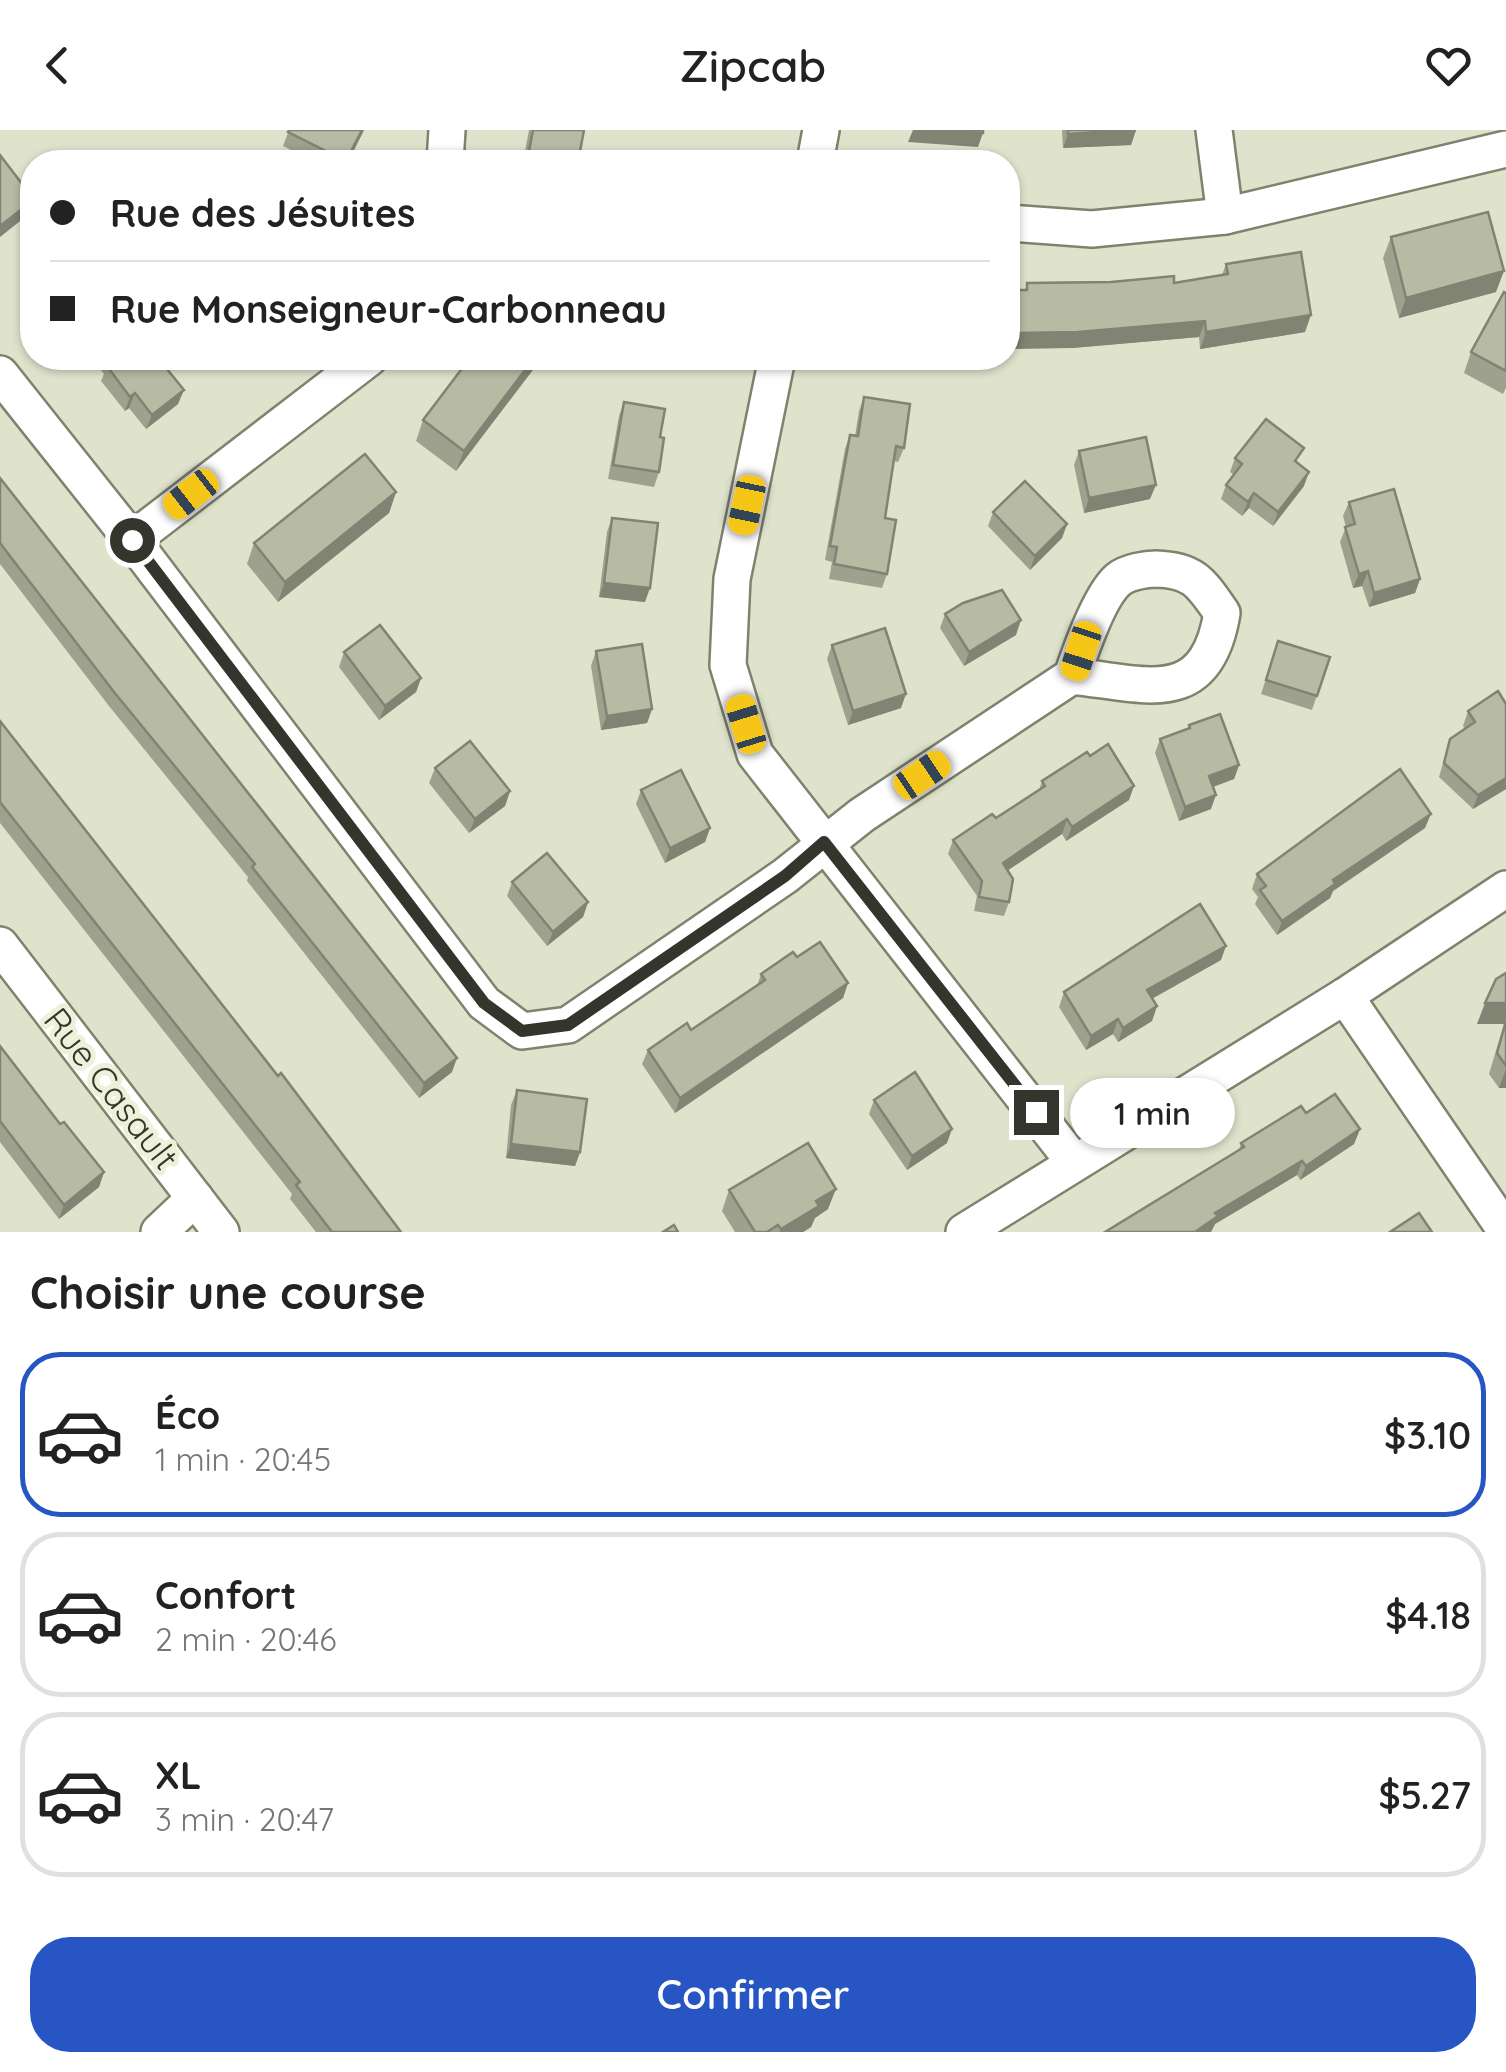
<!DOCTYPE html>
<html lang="fr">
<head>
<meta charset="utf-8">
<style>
	body { margin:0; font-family:Quicksand,sans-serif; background:#f2f2f2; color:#222; height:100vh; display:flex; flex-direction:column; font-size:38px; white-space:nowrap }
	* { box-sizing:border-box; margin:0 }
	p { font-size:32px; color:#767676 }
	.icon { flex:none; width:55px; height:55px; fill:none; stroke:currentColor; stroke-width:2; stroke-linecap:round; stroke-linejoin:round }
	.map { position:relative; height:1102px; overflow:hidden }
	.sheet { display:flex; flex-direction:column; background:#fff; flex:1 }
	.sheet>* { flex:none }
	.guide { position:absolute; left:20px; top:20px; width:1000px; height:220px; border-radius:40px; box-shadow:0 2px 8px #0004; display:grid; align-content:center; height:220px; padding:0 30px; background:#fff }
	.end { position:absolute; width:45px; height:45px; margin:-22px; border:12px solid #34352c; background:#fff; box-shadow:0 0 0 5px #fff }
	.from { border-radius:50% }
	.bubble { position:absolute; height:70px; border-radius:35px; background:#fff; box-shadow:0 2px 8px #0004; font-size:32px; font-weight:600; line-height:70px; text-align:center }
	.car { position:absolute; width:30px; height:60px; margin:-30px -15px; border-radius:12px; box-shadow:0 0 8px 2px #0007; background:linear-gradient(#f5c518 24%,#345 0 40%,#f5c518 0 76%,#345 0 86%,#f5c518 0) }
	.guide b { display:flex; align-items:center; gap:35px; height:95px; font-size:38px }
	.guide b+b { border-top:2px solid #e0e0e0 }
	.guide i { width:25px; height:25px; background:#222 }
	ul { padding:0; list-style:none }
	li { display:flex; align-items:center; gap:30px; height:165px; margin:0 20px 15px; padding:0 10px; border:5px solid #e0e0e0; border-radius:40px }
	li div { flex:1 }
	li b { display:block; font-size:38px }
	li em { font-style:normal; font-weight:600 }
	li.on { border-color:#2756c4 }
	li>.icon { width:90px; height:90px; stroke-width:1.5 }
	h2 { padding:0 30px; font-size:45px; line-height:120px }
	.primary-button { display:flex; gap:20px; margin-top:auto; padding:20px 30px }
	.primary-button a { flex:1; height:115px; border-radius:40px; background:#2756c4; color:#fff; font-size:40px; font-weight:600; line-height:115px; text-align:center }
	header { display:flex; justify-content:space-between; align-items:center; height:130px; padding:0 30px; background:#fff; font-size:45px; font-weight:600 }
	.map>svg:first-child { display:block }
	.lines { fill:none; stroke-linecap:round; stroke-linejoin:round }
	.minor-casing { stroke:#7f826c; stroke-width:40 }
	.minor { stroke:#fff; stroke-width:35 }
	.wall { fill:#9ea18d }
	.shaded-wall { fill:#818373 }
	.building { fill:#b8bba4; stroke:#818373; stroke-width:2.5 }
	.route { stroke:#34352c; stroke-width:12 }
	.labels { text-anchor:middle; stroke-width:10; stroke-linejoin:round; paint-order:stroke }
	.street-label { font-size:35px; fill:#34352c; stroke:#edf1d9 }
</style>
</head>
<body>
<header><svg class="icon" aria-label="back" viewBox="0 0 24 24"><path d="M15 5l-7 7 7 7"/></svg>Zipcab<svg class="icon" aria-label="heart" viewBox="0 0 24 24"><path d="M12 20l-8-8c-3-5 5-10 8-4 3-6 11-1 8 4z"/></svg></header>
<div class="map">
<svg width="1506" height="1102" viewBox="0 0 1506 1102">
	<rect width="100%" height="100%" fill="#e0e3cc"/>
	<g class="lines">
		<g class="minor-casing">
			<g id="minor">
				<path d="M 1214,0 L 1225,86"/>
				<path d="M 445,32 L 447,0"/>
				<path d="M 815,32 L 821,0"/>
				<path d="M 1008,93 L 1092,99 L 1225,86 L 1506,19"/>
				<path d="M 777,228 L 732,449 L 728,535 L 755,624 L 1074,1032"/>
				<path d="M 0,244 L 132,410 L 484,873 L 522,901 L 568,895 L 785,746 L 862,685 L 1072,546 C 1146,554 1206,579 1222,483 C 1201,453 1194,440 1156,439 C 1146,439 1128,442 1119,449 C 1100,464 1080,522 1072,546"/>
				<path d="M 132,410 L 369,228"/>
				<path d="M 0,815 L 221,1102"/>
				<path d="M 1345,866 L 1506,1101"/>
				<path d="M 159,1102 L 195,1068"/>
				<path d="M 964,1102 L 1345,866 L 1506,759"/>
			</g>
		</g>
		<use href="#minor" class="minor"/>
	</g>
	<g class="wall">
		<path d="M 289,0 L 364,0 L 348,32 L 315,32 L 283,16 Z"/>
		<path d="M 529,0 L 584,0 L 578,32 L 523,32 Z"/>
		<path d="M 1062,0 L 1136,0 L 1131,15 L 1063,18 Z"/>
		<path d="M 1391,107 L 1496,162 L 1399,188 L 1383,128 Z"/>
		<path d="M 1226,134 L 1305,202 L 1200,219 L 1199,207 L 1072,218 L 1025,160 L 1027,153 L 1174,153 L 1222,145 Z"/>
		<path d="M 1506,163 L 1506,258 L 1503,264 L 1464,243 L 1471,222 Z"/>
		<path d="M 91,228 L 158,228 L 178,274 L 146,299 L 129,278 L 125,281 L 101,251 L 104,244 Z"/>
		<path d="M 541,228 L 456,341 L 416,311 L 423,290 Z"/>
		<path d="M 864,267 L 904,318 L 898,332 L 894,331 L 885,388 L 887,444 L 882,458 L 829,449 L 832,432 L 825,430 L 845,319 L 850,305 L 855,306 L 859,281 Z"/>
		<path d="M 624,272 L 659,342 L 654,357 L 608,349 L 619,286 Z"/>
		<path d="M 1079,321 L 1150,369 L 1084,383 L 1074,335 Z"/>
		<path d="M 1235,328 L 1298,334 L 1304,356 L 1273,396 L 1249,378 L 1242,386 L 1221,369 L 1226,355 L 1234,345 L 1230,342 Z"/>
		<path d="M 0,348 L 452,942 L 419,968 L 247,751 L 248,747 L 109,576 L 0,434 Z"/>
		<path d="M 396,362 L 389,383 L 278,472 L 247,434 L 254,413 Z"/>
		<path d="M 1349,372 L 1420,449 L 1415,463 L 1369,477 L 1362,456 L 1353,458 L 1340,412 L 1346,397 L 1343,386 Z"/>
		<path d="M 993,382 L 1067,394 L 1062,408 L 1030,440 L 988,396 Z"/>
		<path d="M 612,388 L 645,472 L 599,467 L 607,402 Z"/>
		<path d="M 945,484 L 1016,505 L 964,536 L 940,498 Z"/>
		<path d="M 1278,511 L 1330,527 L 1312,580 L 1261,564 Z"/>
		<path d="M 832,515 L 901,578 L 848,595 L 827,529 Z"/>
		<path d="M 596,521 L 652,579 L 647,593 L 601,600 L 591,536 Z"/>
		<path d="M 344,522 L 421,548 L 416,562 L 379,590 L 339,537 Z"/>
		<path d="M 1498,561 L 1506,659 L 1473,679 L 1439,647 L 1450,609 L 1465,599 L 1463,596 L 1468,581 Z"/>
		<path d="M 0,591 L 401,1102 L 316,1102 L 290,1069 L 292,1064 L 0,693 Z"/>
		<path d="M 1189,595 L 1239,635 L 1234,649 L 1213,657 L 1211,679 L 1179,691 L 1155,623 L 1160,609 L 1188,598 Z"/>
		<path d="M 435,638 L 510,661 L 505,676 L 469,703 L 429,653 Z"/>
		<path d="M 1042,651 L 1129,670 L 1066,711 L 1062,704 L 1008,740 L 1009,772 L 1004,786 L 974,781 L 977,766 L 948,724 L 953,710 L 996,688 L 1039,660 Z"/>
		<path d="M 641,660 L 710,698 L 705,712 L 665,733 L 636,674 Z"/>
		<path d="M 1425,698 L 1333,761 L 1330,768 L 1277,805 L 1255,774 L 1258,767 L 1252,759 L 1257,744 Z"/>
		<path d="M 512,752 L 588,772 L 583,787 L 547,816 L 507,766 Z"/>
		<path d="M 797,827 L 848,853 L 843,868 L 675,983 L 642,934 L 648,920 L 691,900 L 757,856 L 761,844 Z"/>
		<path d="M 1221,830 L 1152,869 L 1157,876 L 1152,891 L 1118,912 L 1113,904 L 1086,920 L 1059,877 L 1064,862 Z"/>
		<path d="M 1506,843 L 1506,958 L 1499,958 L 1489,944 L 1504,894 L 1477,894 Z"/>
		<path d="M 0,916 L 60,994 L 104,1042 L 99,1057 L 59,1089 L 0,1012 Z"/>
		<path d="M 517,960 L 580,1022 L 575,1036 L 506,1028 L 511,975 Z"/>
		<path d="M 874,970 L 947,1013 L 907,1040 L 869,984 Z"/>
		<path d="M 1360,999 L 1354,1014 L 1300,1050 L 1297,1045 L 1215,1094 L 1211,1102 L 1105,1102 L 1239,1020 L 1241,1013 Z"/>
		<path d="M 729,1060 L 828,1079 L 815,1088 L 811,1097 L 803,1102 L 735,1102 L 722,1081 Z"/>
	</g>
	<g class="shaded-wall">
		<path d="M 362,0 L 364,0 L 348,32 L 346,32 Z"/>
		<path d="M 913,0 L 942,0 L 983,3 L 978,17 L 908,12 Z"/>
		<path d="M 1136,0 L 1131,15 L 1063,18 L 1068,4 Z"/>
		<path d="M 32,71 L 29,84 L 0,107 L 0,96 Z"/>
		<path d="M 1504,141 L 1496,162 L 1399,188 L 1406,168 Z"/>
		<path d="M 1311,185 L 1305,202 L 1200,219 L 1206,202 Z"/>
		<path d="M 1205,191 L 1199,207 L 1072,218 L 1008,219 L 1008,203 Z"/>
		<path d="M 534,228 L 542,228 L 456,341 L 464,321 Z"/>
		<path d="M 184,260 L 178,274 L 146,299 L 152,285 Z"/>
		<path d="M 135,263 L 129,278 L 125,281 L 130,267 Z"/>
		<path d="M 1309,342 L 1304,356 L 1273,396 L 1278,382 Z"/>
		<path d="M 1156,355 L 1150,369 L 1084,383 L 1089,368 Z"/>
		<path d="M 396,362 L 389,383 L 278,472 L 285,452 Z"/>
		<path d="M 1254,363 L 1249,378 L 1242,386 L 1248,372 Z"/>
		<path d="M 1067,394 L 1062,408 L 1030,440 L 1035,426 Z"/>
		<path d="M 1368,441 L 1362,456 L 1353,458 L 1359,444 Z"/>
		<path d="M 1420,449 L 1415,463 L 1369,477 L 1374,463 Z"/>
		<path d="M 604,453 L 650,458 L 645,472 L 599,467 Z"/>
		<path d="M 1021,490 L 1016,505 L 964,536 L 969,522 Z"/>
		<path d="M 421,548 L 416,562 L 379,590 L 385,576 Z"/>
		<path d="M 906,564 L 901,578 L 848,595 L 853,581 Z"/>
		<path d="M 652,579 L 647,593 L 601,600 L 607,586 Z"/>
		<path d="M 1239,635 L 1234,649 L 1204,660 L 1209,646 Z"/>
		<path d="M 1506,648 L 1506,659 L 1473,679 L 1478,665 Z"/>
		<path d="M 1134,656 L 1129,670 L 1066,711 L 1072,697 Z"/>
		<path d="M 510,661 L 505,676 L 469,703 L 475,689 Z"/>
		<path d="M 1216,665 L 1211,679 L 1179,691 L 1185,677 Z"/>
		<path d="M 1431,684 L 1425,698 L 1333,761 L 1330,768 L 1277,805 L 1282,791 L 1333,750 Z"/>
		<path d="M 1067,689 L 1062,704 L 998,747 L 1003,733 Z"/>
		<path d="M 710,698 L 705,712 L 665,733 L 670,718 Z"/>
		<path d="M 588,772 L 583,787 L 547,816 L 553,802 Z"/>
		<path d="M 1226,816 L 1221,830 L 1142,874 L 1147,860 Z"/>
		<path d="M 848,853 L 843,868 L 675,983 L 680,968 Z"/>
		<path d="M 1485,873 L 1506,873 L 1506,888 L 1504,894 L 1477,894 Z"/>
		<path d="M 1157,876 L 1152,891 L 1118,912 L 1123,898 Z"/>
		<path d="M 1118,889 L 1113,904 L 1086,920 L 1091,906 Z"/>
		<path d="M 457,928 L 452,942 L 419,968 L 424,953 Z"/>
		<path d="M 1506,939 L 1506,958 L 1499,958 Z"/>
		<path d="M 952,999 L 947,1013 L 907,1040 L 912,1026 Z"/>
		<path d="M 1360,999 L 1354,1014 L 1300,1050 L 1306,1036 Z"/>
		<path d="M 511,1014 L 580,1022 L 575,1036 L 506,1028 Z"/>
		<path d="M 1302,1031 L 1297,1045 L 1215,1094 L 1211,1102 L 1195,1102 L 1215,1083 Z"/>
		<path d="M 104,1042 L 99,1057 L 59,1089 L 64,1075 Z"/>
		<path d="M 836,1059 L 828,1079 L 815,1088 L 811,1097 L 803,1102 L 780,1102 L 781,1099 L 816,1071 Z"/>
	</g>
	<g class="building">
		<path d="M 289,0 L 362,0 L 346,31 L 288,2 Z"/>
		<path d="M 533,0 L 584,0 L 578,32 L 527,32 Z"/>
		<path d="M 942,0 L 983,0 L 983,3 Z"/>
		<path d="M 1068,0 L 1136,0 L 1068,4 Z"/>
		<path d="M 0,25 L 32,67 L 32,71 L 0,96 Z"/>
		<path d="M 1488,82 L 1504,141 L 1406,168 L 1391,107 Z"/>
		<path d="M 1301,122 L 1311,185 L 1206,202 L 1205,191 L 1078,202 L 1008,203 L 1008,160 L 1027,160 L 1027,153 L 1111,152 L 1174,146 L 1174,153 L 1228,144 L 1226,134 Z"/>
		<path d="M 1504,162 L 1506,163 L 1506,241 L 1471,222 Z"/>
		<path d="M 107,228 L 158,228 L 184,260 L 152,285 L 135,263 L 130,267 L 107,236 L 111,233 Z"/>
		<path d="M 470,228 L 534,228 L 464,321 L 423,290 Z"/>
		<path d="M 864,267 L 910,274 L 904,318 L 896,316 L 885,388 L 896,390 L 887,444 L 834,434 L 837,417 L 830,416 L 850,305 L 858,306 Z"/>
		<path d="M 624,272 L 665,279 L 660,307 L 664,308 L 659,342 L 613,335 Z"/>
		<path d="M 1266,289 L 1304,318 L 1295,331 L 1309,342 L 1278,382 L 1254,363 L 1248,372 L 1226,355 L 1242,334 L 1235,328 Z"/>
		<path d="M 1146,307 L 1156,355 L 1089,368 L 1079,321 Z"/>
		<path d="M 365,324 L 396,362 L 285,452 L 254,413 Z"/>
		<path d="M 0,348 L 457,928 L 424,953 L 252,737 L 255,734 L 114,562 L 0,413 Z"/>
		<path d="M 1025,351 L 1067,394 L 1035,426 L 993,382 Z"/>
		<path d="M 1394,359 L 1420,449 L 1374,463 L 1368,441 L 1359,444 L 1345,397 L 1355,394 L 1349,372 Z"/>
		<path d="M 612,388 L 658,393 L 650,458 L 604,453 Z"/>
		<path d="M 1002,460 L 1021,490 L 969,522 L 945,484 L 963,473 Z"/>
		<path d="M 380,495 L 421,548 L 385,576 L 344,522 Z"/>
		<path d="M 885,498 L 906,564 L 853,581 L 832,515 Z"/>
		<path d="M 1278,511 L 1330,527 L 1317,566 L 1266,550 Z"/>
		<path d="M 642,514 L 652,579 L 607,586 L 596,521 Z"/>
		<path d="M 1498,561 L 1506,574 L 1506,648 L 1478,665 L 1444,633 L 1450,609 L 1475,592 L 1468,581 Z"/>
		<path d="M 1220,584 L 1239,635 L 1209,646 L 1216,665 L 1185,677 L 1160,609 L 1190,598 L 1189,595 Z"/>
		<path d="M 0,591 L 278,946 L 281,943 L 401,1102 L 332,1102 L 296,1055 L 300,1052 L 0,672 Z"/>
		<path d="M 470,611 L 510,661 L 475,689 L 435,638 Z"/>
		<path d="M 1108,614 L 1134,656 L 1072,697 L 1067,689 L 1003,733 L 1013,749 L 1009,772 L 979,767 L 982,751 L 953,710 L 992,684 L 996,688 L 1045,656 L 1042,651 L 1087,622 L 1090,626 Z"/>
		<path d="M 1400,639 L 1431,684 L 1333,750 L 1335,754 L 1282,791 L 1260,760 L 1266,756 L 1257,744 Z"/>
		<path d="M 681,640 L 710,698 L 670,718 L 641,660 Z"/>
		<path d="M 547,723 L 588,772 L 553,802 L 512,752 Z"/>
		<path d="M 1200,774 L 1226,816 L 1147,860 L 1157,876 L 1123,898 L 1118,889 L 1091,906 L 1064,862 Z"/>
		<path d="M 820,812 L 848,853 L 680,968 L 648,920 L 687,893 L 691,900 L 765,850 L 761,844 L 793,822 L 797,827 Z"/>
		<path d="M 1506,843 L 1506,873 L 1485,873 L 1496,849 Z"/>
		<path d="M 1506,891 L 1506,936 L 1497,923 Z"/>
		<path d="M 0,916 L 60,994 L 64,992 L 104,1042 L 64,1075 L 0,991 Z"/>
		<path d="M 915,942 L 952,999 L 912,1026 L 874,970 Z"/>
		<path d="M 517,960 L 587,969 L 580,1022 L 511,1014 Z"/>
		<path d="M 1335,964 L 1360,999 L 1306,1036 L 1302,1031 L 1215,1083 L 1218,1086 L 1195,1102 L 1105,1102 L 1244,1017 L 1241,1013 L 1301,976 L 1306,983 Z"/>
		<path d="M 808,1013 L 836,1059 L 816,1071 L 819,1076 L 781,1099 L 778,1095 L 767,1102 L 755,1102 L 729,1060 Z"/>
		<path d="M 1419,1083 L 1432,1102 L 1390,1102 Z"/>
		<path d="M 674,1095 L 678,1102 L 663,1102 Z"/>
	</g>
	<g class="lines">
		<path class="route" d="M 132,410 L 484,873 L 522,901 L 568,895 L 785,746 L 824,712 L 1036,982"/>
	</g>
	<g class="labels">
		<g class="street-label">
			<text transform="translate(111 959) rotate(52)" y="12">Rue Casault</text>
		</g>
	</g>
</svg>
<i class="end from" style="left:132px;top:410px"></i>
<i class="end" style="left:1036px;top:982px"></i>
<div class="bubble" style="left:1070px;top:948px;width:165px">1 min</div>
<i class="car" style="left:191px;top:364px;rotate:232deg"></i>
<i class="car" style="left:747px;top:375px;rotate:192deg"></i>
<i class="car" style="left:1081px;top:521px;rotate:198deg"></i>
<i class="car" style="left:746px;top:594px;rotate:343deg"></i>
<i class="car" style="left:922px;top:645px;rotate:56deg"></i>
<div class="guide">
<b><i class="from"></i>Rue des Jésuites</b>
<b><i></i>Rue Monseigneur-Carbonneau</b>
</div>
</div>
<section class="sheet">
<h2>Choisir une course</h2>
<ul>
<li class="on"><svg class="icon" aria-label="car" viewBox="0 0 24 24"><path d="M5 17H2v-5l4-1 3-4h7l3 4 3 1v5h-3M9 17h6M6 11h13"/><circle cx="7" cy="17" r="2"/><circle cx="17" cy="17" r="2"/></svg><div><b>Éco</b><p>1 min · 20:45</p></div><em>$3.10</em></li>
<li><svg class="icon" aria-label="car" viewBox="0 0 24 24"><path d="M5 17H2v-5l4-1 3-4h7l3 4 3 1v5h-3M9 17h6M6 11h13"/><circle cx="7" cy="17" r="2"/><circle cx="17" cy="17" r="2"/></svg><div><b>Confort</b><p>2 min · 20:46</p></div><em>$4.18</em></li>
<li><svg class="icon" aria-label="car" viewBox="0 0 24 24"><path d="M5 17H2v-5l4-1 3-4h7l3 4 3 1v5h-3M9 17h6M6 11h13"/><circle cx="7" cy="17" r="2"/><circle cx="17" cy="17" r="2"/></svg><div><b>XL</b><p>3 min · 20:47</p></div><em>$5.27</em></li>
</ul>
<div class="primary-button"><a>Confirmer</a></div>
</section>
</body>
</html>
